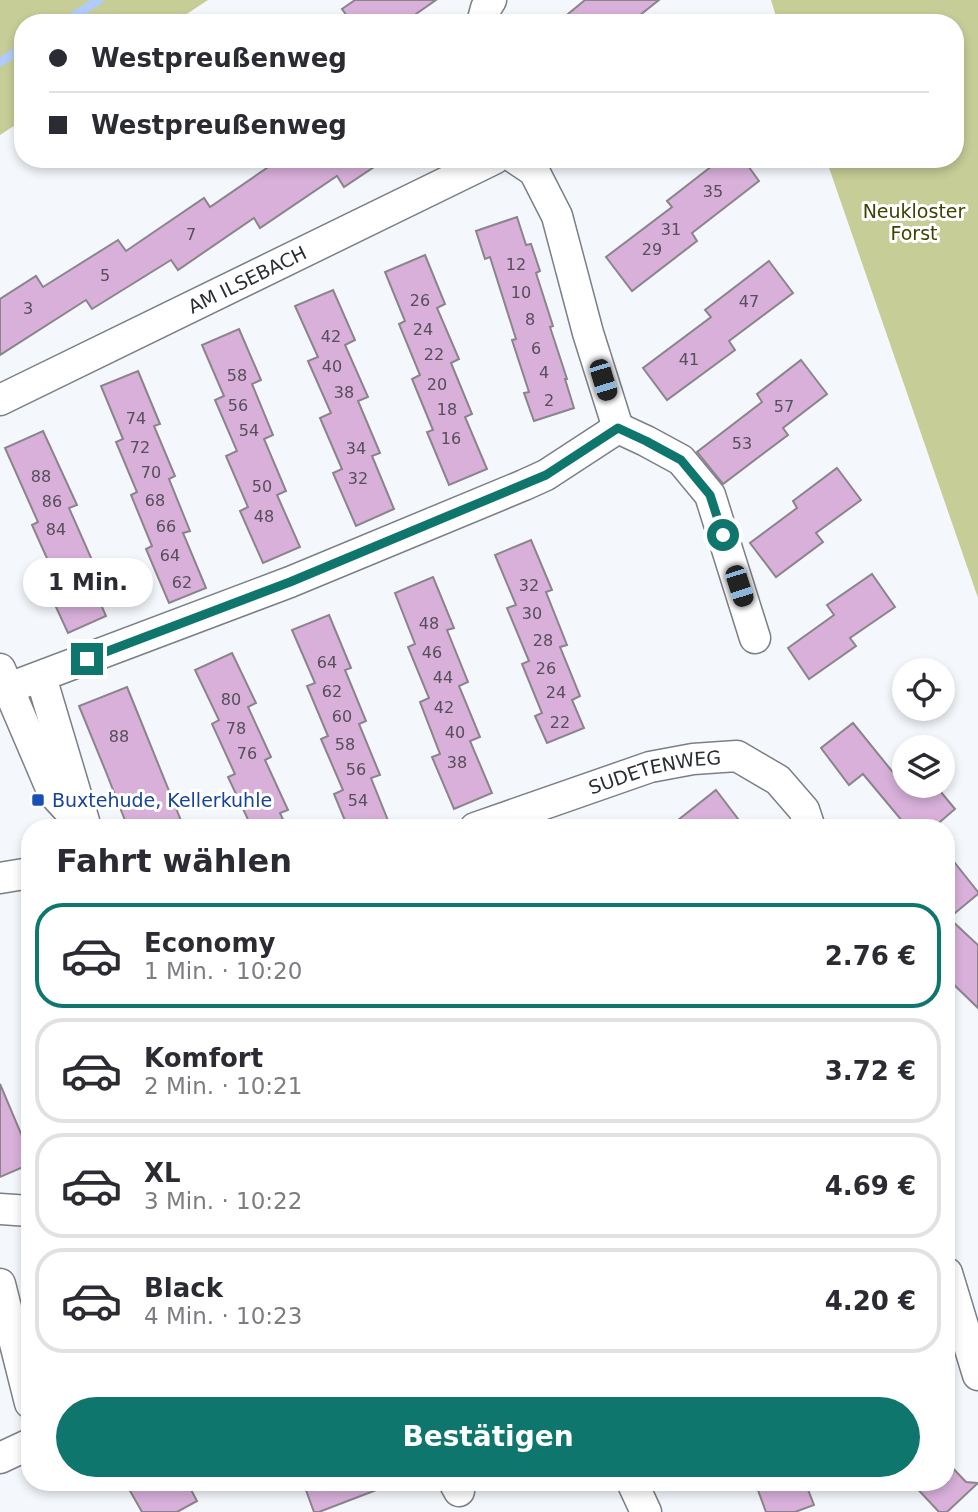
<!DOCTYPE html>
<html lang="de">
<head>
<meta charset="utf-8">
<style>
	body { margin:0; font-family:"DejaVu Sans",sans-serif; background:#f7f7f7; color:#2b2b33; height:100vh; display:flex; flex-direction:column; font-size:26px; white-space:nowrap }
	* { box-sizing:border-box; margin:0 }
	p { font-size:23px; color:#7c7c81 }
	.icon { flex:none; width:38px; height:38px; fill:none; stroke:currentColor; stroke-width:2; stroke-linecap:round; stroke-linejoin:round }
	.map { position:relative; flex:1; overflow:hidden }
	.side { position:absolute; left:21px; top:819px; width:934px; height:672px; display:flex; flex-direction:column; background:#fff; border-radius:28px; box-shadow:0 4px 10px #0003 }
	.side>* { flex:none }
	.guide { position:absolute; left:14px; top:14px; width:950px; height:154px; border-radius:28px; box-shadow:0 4px 10px #0003; display:grid; align-content:center; height:154px; padding:0 35px; background:#fff }
	.buttons { position:absolute; left:892px; top:658px; display:grid; gap:14px }
	.buttons a { display:grid; place-items:center; width:63px; height:63px; border-radius:50%; background:#fff; box-shadow:0 4px 10px #0003; font-size:35px }
	.end { position:absolute; width:32px; height:32px; margin:-16px; border:9px solid #0f766e; background:#fff; box-shadow:0 0 0 4px #fff }
	.from { border-radius:50% }
	.bubble { position:absolute; height:49px; border-radius:24px; background:#fff; box-shadow:0 4px 10px #0003; font-size:23px; font-weight:700; line-height:49px; text-align:center }
	.car { position:absolute; width:21px; height:42px; margin:-21px -10px; border-radius:9px; box-shadow:0 0 5px 2px #0007; background:linear-gradient(#222 24%,#8ab4d8 0 40%,#222 0 76%,#8ab4d8 0 86%,#222 0) }
	.guide b { display:flex; align-items:center; gap:24px; height:66px; font-size:26px }
	.guide b+b { border-top:2px solid #e1e1e2 }
	.guide i { width:18px; height:18px; background:#2b2b33 }
	ul { padding:0; list-style:none }
	li { display:flex; align-items:center; gap:21px; height:105px; margin:0 14px 10px; padding:0 21px; border:4px solid #e1e1e2; border-radius:28px }
	li div { flex:1 }
	li b { display:block; font-size:26px }
	li em { font-style:normal; font-weight:700 }
	li.active { border-color:#0f766e }
	li>.icon { width:63px; height:63px; stroke-width:1.5 }
	h2 { padding:0 35px; font-size:32px; line-height:84px }
	.action { display:flex; gap:14px; margin-top:auto; padding:14px 35px }
	.action a { flex:1; height:80px; border-radius:42px; background:#0f766e; color:#fff; font-size:28px; font-weight:700; line-height:80px; text-align:center }
	.map>svg:first-child { display:block }
	.forest { fill:#c6cd96 }
	.lines { fill:none; stroke-linecap:round; stroke-linejoin:round }
	.stream { stroke:#b1cbfa; stroke-width:9 }
	.building { fill:#d8b0da; stroke:#8b848b; stroke-width:2 }
	.street-casing { stroke:#7a7f88; stroke-width:33 }
	.street { stroke:#fff; stroke-width:30 }
	.route { stroke:#0f766e; stroke-width:9 }
	.transit-dot { fill:#1a4fb4; stroke:#fff; stroke-width:2.5 }
	.labels { text-anchor:middle; stroke-width:6; stroke-linejoin:round; paint-order:stroke }
	.number-label { font-size:16px; fill:#564e5b }
	.park-label { font-size:19px; fill:#3e4200; stroke:#fff }
	.street-label { font-size:19px; fill:#2b2e31; stroke:#fff }
	.transit-label { font-size:19px; fill:#164399; stroke:#fff; text-anchor:start }
</style>
</head>
<body>
<div class="map">
<svg width="978" height="1512" viewBox="0 0 978 1512">
	<rect width="100%" height="100%" fill="#f4f8fd"/>
	<g class="forest">
		<path d="M 0,0 L 208,0 L 173,23 L 23,23 L 23,120 L 0,135 Z"/>
		<path d="M 771,0 L 978,0 L 978,598 L 826,159 L 956,159 L 956,23 L 778,23 Z"/>
	</g>
	<g class="lines">
		<g class="stream">
			<path d="M 63,23 L 99,0"/>
			<path d="M 0,62 L 23,48"/>
		</g>
	</g>
	<g class="building">
		<path d="M 355,0 L 436,0 L 403,23 L 352,23 L 342,9 Z"/>
		<path d="M 585,0 L 659,0 L 630,23 L 557,23 Z"/>
		<path d="M 280,159 L 386,159 L 344,187 L 337,176 L 260,228 L 254,218 L 178,270 L 171,260 L 92,309 L 86,300 L 0,355 L 0,299 L 36,276 L 43,287 L 118,240 L 126,251 L 204,198 L 210,207 Z"/>
		<path d="M 721,159 L 743,159 L 759,181 L 692,233 L 697,241 L 632,291 L 606,257 L 672,207 L 667,201 Z"/>
		<path d="M 517,217 L 526,245 L 531,244 L 540,271 L 536,273 L 553,326 L 550,327 L 567,379 L 565,379 L 574,408 L 534,421 L 524,393 L 529,392 L 512,340 L 516,339 L 490,257 L 485,259 L 476,231 Z"/>
		<path d="M 425,255 L 445,304 L 437,308 L 459,359 L 451,363 L 472,414 L 465,417 L 487,469 L 449,485 L 427,432 L 433,430 L 412,379 L 420,375 L 399,324 L 405,321 L 385,272 Z"/>
		<path d="M 769,261 L 793,293 L 729,341 L 735,350 L 667,400 L 643,368 L 711,317 L 705,310 Z"/>
		<path d="M 333,290 L 355,340 L 345,345 L 368,397 L 358,401 L 380,453 L 372,456 L 394,509 L 356,526 L 333,473 L 342,469 L 320,418 L 331,413 L 308,361 L 318,357 L 295,306 Z"/>
		<path d="M 239,329 L 261,380 L 252,384 L 273,435 L 264,439 L 286,491 L 277,495 L 300,547 L 263,563 L 240,511 L 248,507 L 226,456 L 237,451 L 215,400 L 224,396 L 202,345 Z"/>
		<path d="M 801,360 L 827,394 L 783,428 L 788,435 L 723,484 L 697,452 L 762,402 L 757,394 Z"/>
		<path d="M 138,371 L 160,424 L 154,426 L 175,476 L 169,479 L 190,531 L 183,533 L 206,588 L 169,603 L 146,549 L 152,546 L 131,495 L 137,492 L 116,442 L 123,439 L 101,386 Z"/>
		<path d="M 43,431 L 77,505 L 69,508 L 92,560 L 83,564 L 106,616 L 68,633 L 44,581 L 55,576 L 32,525 L 38,522 L 5,448 Z"/>
		<path d="M 837,468 L 861,500 L 816,533 L 823,542 L 776,577 L 750,543 L 797,508 L 793,501 Z"/>
		<path d="M 531,540 L 552,590 L 546,592 L 567,645 L 560,647 L 580,696 L 572,700 L 584,728 L 547,743 L 535,716 L 542,713 L 522,664 L 529,661 L 507,608 L 516,605 L 495,555 Z"/>
		<path d="M 872,574 L 895,607 L 850,638 L 856,646 L 809,679 L 788,648 L 834,615 L 827,605 Z"/>
		<path d="M 433,577 L 454,628 L 447,630 L 468,682 L 459,686 L 480,737 L 470,741 L 492,793 L 454,809 L 432,757 L 440,754 L 420,702 L 429,698 L 408,647 L 415,644 L 395,593 Z"/>
		<path d="M 329,615 L 351,668 L 345,670 L 366,721 L 359,724 L 380,775 L 371,778 L 391,828 L 348,828 L 334,794 L 343,790 L 321,739 L 328,736 L 307,686 L 315,683 L 292,630 Z"/>
		<path d="M 232,653 L 256,703 L 248,707 L 271,757 L 265,760 L 288,810 L 280,813 L 287,828 L 252,828 L 228,777 L 235,774 L 212,724 L 219,720 L 195,670 Z"/>
		<path d="M 127,687 L 140,719 L 184,828 L 128,828 L 106,772 L 79,706 Z"/>
		<path d="M 853,723 L 904,786 L 936,786 L 955,809 L 933,828 L 908,828 L 863,774 L 849,785 L 821,748 Z"/>
		<path d="M 716,790 L 745,828 L 668,828 Z"/>
		<path d="M 947,853 L 978,892 L 978,894 L 949,918 L 978,945 L 978,1008 L 947,978 Z"/>
		<path d="M 0,1084 L 30,1155 L 30,1164 L 0,1177 Z"/>
		<path d="M 947,1462 L 966,1482 L 978,1483 L 947,1512 L 939,1512 L 911,1482 L 947,1482 Z"/>
		<path d="M 125,1482 L 187,1482 L 197,1501 L 177,1512 L 142,1512 Z"/>
		<path d="M 303,1482 L 392,1482 L 392,1484 L 319,1512 L 314,1512 Z"/>
		<path d="M 755,1482 L 805,1482 L 814,1505 L 795,1512 L 766,1512 Z"/>
	</g>
	<g class="lines">
		<g class="street-casing">
			<g id="street">
				<path d="M 482,23 L 486,8 L 491,0"/>
				<path d="M 516,159 L 534,171 L 557,216 L 588,333 L 618,428"/>
				<path id="s1" d="M 0,400 L 494,159"/>
				<path d="M 0,669 L 53,793 L 85,828"/>
				<path d="M 41,677 L 84,821"/>
				<path d="M 9,688 L 290,582 L 524,485 L 546,475 L 618,428 L 646,441 L 681,460 L 710,495 L 755,638"/>
				<path id="s2" d="M 475,828 L 650,767 L 693,759 L 737,756 L 778,780 L 804,810 L 810,828"/>
				<path d="M 0,878 L 30,873"/>
				<path d="M 0,1209 L 30,1211"/>
				<path d="M 947,1273 L 978,1375"/>
				<path d="M 0,1284 L 30,1403"/>
				<path d="M 0,1458 L 30,1444"/>
				<path d="M 454,1482 L 459,1491"/>
				<path d="M 632,1482 L 646,1512"/>
			</g>
		</g>
		<use href="#street" class="street"/>
	</g>
	<g class="lines">
		<path class="route" d="M 87,659 L 290,582 L 546,475 L 618,428 L 646,441 L 681,460 L 710,495 L 723,535"/>
	</g>
	<rect class="transit-dot" x="31" y="793" width="14" height="14" rx="3.5"/>
	<g class="labels">
		<g class="number-label">
			<text x="713" y="197">35</text>
			<text x="671" y="235">31</text>
			<text x="191" y="240">7</text>
			<text x="652" y="255">29</text>
			<text x="516" y="270">12</text>
			<text x="105" y="281">5</text>
			<text x="521" y="298">10</text>
			<text x="420" y="306">26</text>
			<text x="749" y="307">47</text>
			<text x="28" y="314">3</text>
			<text x="530" y="325">8</text>
			<text x="423" y="335">24</text>
			<text x="331" y="342">42</text>
			<text x="536" y="354">6</text>
			<text x="434" y="360">22</text>
			<text x="689" y="365">41</text>
			<text x="332" y="372">40</text>
			<text x="544" y="378">4</text>
			<text x="237" y="381">58</text>
			<text x="437" y="390">20</text>
			<text x="344" y="398">38</text>
			<text x="549" y="406">2</text>
			<text x="238" y="411">56</text>
			<text x="784" y="412">57</text>
			<text x="447" y="415">18</text>
			<text x="136" y="424">74</text>
			<text x="249" y="436">54</text>
			<text x="451" y="444">16</text>
			<text x="742" y="449">53</text>
			<text x="140" y="453">72</text>
			<text x="356" y="454">34</text>
			<text x="151" y="478">70</text>
			<text x="41" y="482">88</text>
			<text x="358" y="484">32</text>
			<text x="262" y="492">50</text>
			<text x="155" y="506">68</text>
			<text x="52" y="507">86</text>
			<text x="264" y="522">48</text>
			<text x="166" y="532">66</text>
			<text x="56" y="535">84</text>
			<text x="170" y="561">64</text>
			<text x="182" y="588">62</text>
			<text x="529" y="591">32</text>
			<text x="532" y="619">30</text>
			<text x="429" y="629">48</text>
			<text x="543" y="646">28</text>
			<text x="432" y="658">46</text>
			<text x="327" y="668">64</text>
			<text x="546" y="674">26</text>
			<text x="443" y="683">44</text>
			<text x="332" y="697">62</text>
			<text x="556" y="698">24</text>
			<text x="231" y="705">80</text>
			<text x="444" y="713">42</text>
			<text x="342" y="722">60</text>
			<text x="560" y="728">22</text>
			<text x="236" y="734">78</text>
			<text x="455" y="738">40</text>
			<text x="119" y="742">88</text>
			<text x="345" y="750">58</text>
			<text x="247" y="759">76</text>
			<text x="457" y="768">38</text>
			<text x="356" y="775">56</text>
			<text x="358" y="806">54</text>
		</g>
		<g class="park-label">
			<text x="914" y="218">Neukloster<tspan x="914" dy="22">Forst</tspan></text>
		</g>
		<g class="street-label">
			<text dy="7" stroke="none"><textPath href="#s1" startOffset="275">AM ILSEBACH</textPath></text>
			<text dy="7" stroke="none"><textPath href="#s2" startOffset="189">SUDETENWEG</textPath></text>
		</g>
		<g class="transit-label">
			<text x="52" y="807">Buxtehude, Kellerkuhle</text>
		</g>
	</g>
</svg>
<div class="buttons">
<a><svg class="icon" aria-label="locate" viewBox="0 0 24 24"><circle cx="12" cy="12" r="6"/><path d="M12 2v4M12 18v4M2 12h4M18 12h4"/></svg></a>
<a><svg class="icon" aria-label="layers" viewBox="0 0 24 24"><path d="M12 4l9 5-9 5-9-5zM3 14l9 5 9-5"/></svg></a>
</div>
<i class="end from" style="left:723px;top:535px"></i>
<i class="end" style="left:87px;top:659px"></i>
<div class="bubble" style="left:23px;top:558px;width:130px">1 Min.</div>
<i class="car" style="left:603px;top:380px;rotate:163deg"></i>
<i class="car" style="left:739px;top:586px;rotate:162deg"></i>
<div class="guide">
<b><i class="from"></i>Westpreußenweg</b>
<b><i></i>Westpreußenweg</b>
</div>
<section class="side">
<h2>Fahrt wählen</h2>
<ul>
<li class="active"><svg class="icon" aria-label="car" viewBox="0 0 24 24"><path d="M5 17H2v-5l4-1 3-4h7l3 4 3 1v5h-3M9 17h6M6 11h13"/><circle cx="7" cy="17" r="2"/><circle cx="17" cy="17" r="2"/></svg><div><b>Economy</b><p>1 Min. · 10:20</p></div><em>2.76 €</em></li>
<li><svg class="icon" aria-label="car" viewBox="0 0 24 24"><path d="M5 17H2v-5l4-1 3-4h7l3 4 3 1v5h-3M9 17h6M6 11h13"/><circle cx="7" cy="17" r="2"/><circle cx="17" cy="17" r="2"/></svg><div><b>Komfort</b><p>2 Min. · 10:21</p></div><em>3.72 €</em></li>
<li><svg class="icon" aria-label="car" viewBox="0 0 24 24"><path d="M5 17H2v-5l4-1 3-4h7l3 4 3 1v5h-3M9 17h6M6 11h13"/><circle cx="7" cy="17" r="2"/><circle cx="17" cy="17" r="2"/></svg><div><b>XL</b><p>3 Min. · 10:22</p></div><em>4.69 €</em></li>
<li><svg class="icon" aria-label="car" viewBox="0 0 24 24"><path d="M5 17H2v-5l4-1 3-4h7l3 4 3 1v5h-3M9 17h6M6 11h13"/><circle cx="7" cy="17" r="2"/><circle cx="17" cy="17" r="2"/></svg><div><b>Black</b><p>4 Min. · 10:23</p></div><em>4.20 €</em></li>
</ul>
<div class="action"><a>Bestätigen</a></div>
</section>
</div>
</body>
</html>
